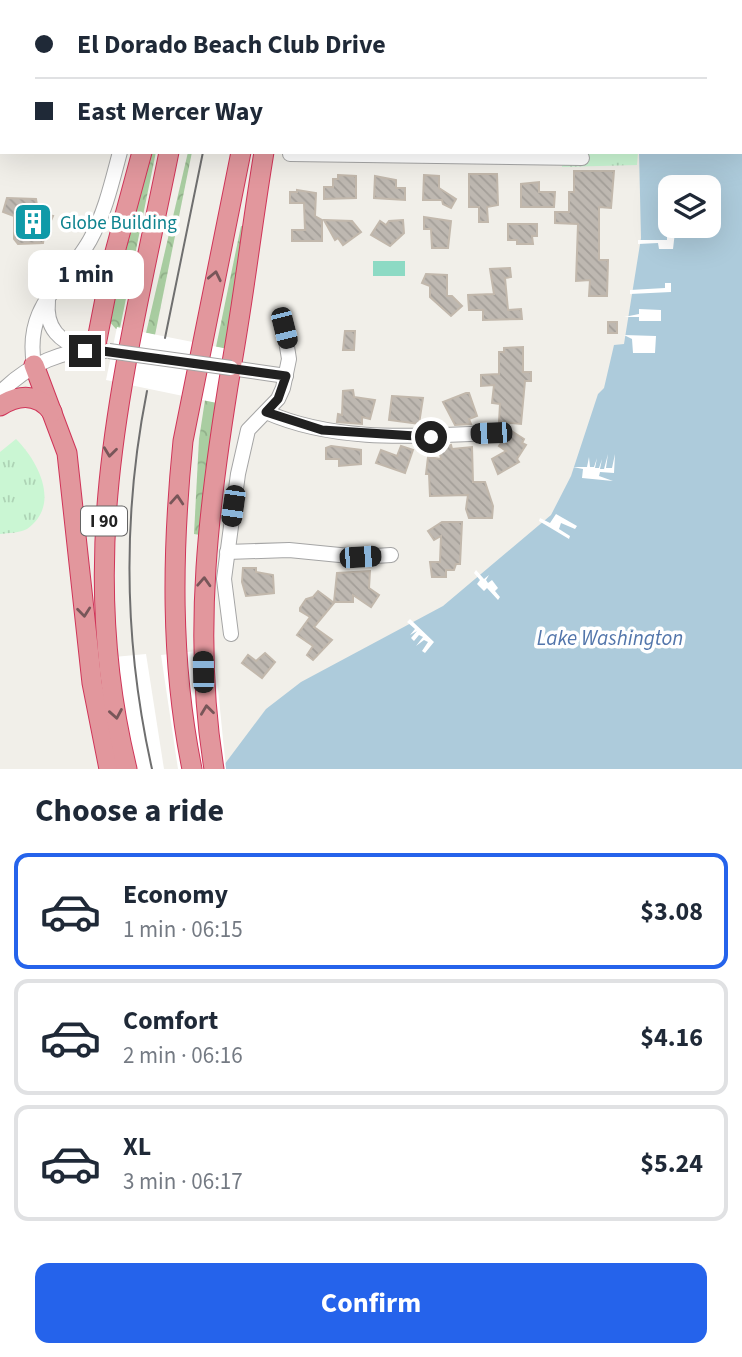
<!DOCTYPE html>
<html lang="en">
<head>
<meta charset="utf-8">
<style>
	body { margin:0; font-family:"Source Sans 3",sans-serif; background:#f6f6f7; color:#1f2937; height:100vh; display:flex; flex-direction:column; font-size:26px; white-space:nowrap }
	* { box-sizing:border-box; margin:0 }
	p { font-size:23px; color:#747a83 }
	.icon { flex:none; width:38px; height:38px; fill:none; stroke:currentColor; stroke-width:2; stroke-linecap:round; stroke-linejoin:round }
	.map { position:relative; height:769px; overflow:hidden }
	.sheet { display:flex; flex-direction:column; background:#fff; flex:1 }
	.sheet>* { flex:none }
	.banner { position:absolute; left:0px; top:0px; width:742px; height:154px; box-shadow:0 7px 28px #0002; display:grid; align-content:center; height:154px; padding:0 35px; background:#fff }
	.fabs { position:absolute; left:658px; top:175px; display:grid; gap:14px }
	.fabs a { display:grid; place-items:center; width:63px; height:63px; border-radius:14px; background:#fff; box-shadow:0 7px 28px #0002; font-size:35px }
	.end { position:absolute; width:32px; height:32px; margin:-16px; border:9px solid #212121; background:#fff; box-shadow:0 0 0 4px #fff }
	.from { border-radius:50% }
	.bubble { position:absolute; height:49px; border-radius:14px; background:#fff; box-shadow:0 7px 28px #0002; font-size:23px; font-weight:700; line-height:49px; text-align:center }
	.car { position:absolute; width:21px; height:42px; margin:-21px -10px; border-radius:9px; box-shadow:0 0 5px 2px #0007; background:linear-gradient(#222 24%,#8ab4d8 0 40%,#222 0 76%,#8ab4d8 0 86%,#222 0) }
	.banner b { display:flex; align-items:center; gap:24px; height:66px; font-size:26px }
	.banner b+b { border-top:2px solid #e0e1e3 }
	.banner i { width:18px; height:18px; background:#1f2937 }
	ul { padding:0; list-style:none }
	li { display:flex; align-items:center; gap:21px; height:116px; margin:0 14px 10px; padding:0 21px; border:4px solid #e0e1e3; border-radius:14px }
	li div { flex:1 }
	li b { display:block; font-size:26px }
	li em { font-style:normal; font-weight:700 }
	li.active { border-color:#2563eb }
	li>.icon { width:63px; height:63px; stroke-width:1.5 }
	h2 { padding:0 35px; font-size:32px; line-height:84px }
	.action { display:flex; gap:14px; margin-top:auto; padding:14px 35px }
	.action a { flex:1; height:80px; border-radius:14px; background:#2563eb; color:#fff; font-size:28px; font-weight:700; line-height:80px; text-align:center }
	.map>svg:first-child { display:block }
	.forest { fill:url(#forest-crowns) }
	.park { fill:url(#park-tufts) }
	.pitch { fill:#8ddac4 }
	.water { fill:#adcbdb; fill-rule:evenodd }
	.pier { fill:#fff }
	.building { fill:url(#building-back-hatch); stroke:#c2b8ac; stroke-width:2 }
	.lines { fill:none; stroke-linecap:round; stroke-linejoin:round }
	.minor-casing { stroke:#a5a5a5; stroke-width:16 }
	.highway-casing { stroke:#d03559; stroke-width:21 }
	.minor { stroke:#fff; stroke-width:14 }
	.highway { stroke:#e2979d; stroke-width:19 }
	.tram { stroke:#6f6f6f; stroke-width:2 }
	.minor-bridge-casing { stroke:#a5a5a5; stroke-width:16; stroke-linecap:butt }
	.minor-bridge { stroke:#fff; stroke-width:14 }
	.oneway { stroke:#785659 }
	.route { stroke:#212121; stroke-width:9 }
	.labels { text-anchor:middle; stroke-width:7; stroke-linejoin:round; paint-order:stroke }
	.shield { fill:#fff; stroke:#646464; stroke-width:2 }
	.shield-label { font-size:18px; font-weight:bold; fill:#212121 }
	.culture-label { font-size:19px; fill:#0d838f; stroke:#fff; text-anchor:start }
	.water-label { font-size:21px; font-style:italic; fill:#5376ab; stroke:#fff }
</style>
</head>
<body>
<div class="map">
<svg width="742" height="769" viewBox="0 0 742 769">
	<defs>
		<pattern id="forest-crowns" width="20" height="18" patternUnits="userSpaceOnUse" patternTransform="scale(1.75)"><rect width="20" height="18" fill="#a9cda1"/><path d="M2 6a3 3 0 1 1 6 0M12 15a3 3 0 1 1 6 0" fill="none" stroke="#91b08a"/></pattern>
		<pattern id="park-tufts" width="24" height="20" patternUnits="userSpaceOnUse" patternTransform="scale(1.75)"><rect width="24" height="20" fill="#caf6d3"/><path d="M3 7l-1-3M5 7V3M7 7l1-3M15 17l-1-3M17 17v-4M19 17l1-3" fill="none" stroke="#add3b5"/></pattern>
		<pattern id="building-back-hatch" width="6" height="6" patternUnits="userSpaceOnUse" patternTransform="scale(1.75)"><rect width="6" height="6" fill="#beb8b1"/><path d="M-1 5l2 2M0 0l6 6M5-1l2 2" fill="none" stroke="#a39e98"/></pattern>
	</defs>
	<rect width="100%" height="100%" fill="#f1efe9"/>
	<g class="forest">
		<path d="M 146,152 L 156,152 L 120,328 L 116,329 L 108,320 Z"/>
		<path d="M 188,152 L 192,152 L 155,335 L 146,333 Z"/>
		<path d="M 241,226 L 247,227 L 226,349 L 216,347 Z"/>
		<path d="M 205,400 L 219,403 L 200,535 L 194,534 L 199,439 Z"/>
	</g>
	<g class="park">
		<path d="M 563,152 L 638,152 L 637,165 L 562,167 Z"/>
		<path d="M 16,439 C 39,462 61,505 27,529 C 20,533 8,533 0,534 L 0,452 Z"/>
	</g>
	<rect class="pitch" x="373" y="261" width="32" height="15"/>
	<path class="water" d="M 680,0 L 742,0 L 742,769 L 221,769 L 266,709 L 301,682 L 443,606 L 551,515 L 571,476 L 598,394 L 604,388 L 614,345 L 624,344 L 641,238 L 639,152 L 740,152 L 740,2 ZM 670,187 L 709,187 L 709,226 L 670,226 Z"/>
	<g class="pier">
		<path d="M 667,232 L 675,232 L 673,249 L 659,249 L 658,243 L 638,244 L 638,240 L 667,240 Z"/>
		<path d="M 665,283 L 671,283 L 671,292 L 630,294 L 630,290 L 665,288 Z"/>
		<path d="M 639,309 L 661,310 L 661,321 L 639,321 L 639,317 L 624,317 L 639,314 Z"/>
		<path d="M 117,327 L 228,349 L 217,403 L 106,380 Z"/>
		<path d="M 624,335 L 656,336 L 655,353 L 633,353 L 632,339 Z"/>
		<path d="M 608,454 L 606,468 L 612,468 L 615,454 L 614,473 L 600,472 L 599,476 L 613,481 L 582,478 L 583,469 L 573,467 L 587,467 L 589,457 L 590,467 L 594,467 L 597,458 L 595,468 L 599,468 L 602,459 L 600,469 L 604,469 Z"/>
		<path d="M 556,514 L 577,526 L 575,529 L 561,523 L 559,529 L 570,536 L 569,539 L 539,521 L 540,518 L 550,523 Z"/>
		<path d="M 476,570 L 484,579 L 489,575 L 486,580 L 488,583 L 492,580 L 498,588 L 495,591 L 500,597 L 498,600 L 487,588 L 484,591 L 477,584 L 480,580 L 474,573 Z"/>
		<path d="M 410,619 L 434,642 L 425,653 L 422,651 L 428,642 L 424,640 L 416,646 L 423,637 L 419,635 L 414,641 L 411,638 L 417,631 L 410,635 L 415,629 L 407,622 Z"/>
		<path d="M 214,649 L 226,769 L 178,769 L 161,655 Z"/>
		<path d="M 146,654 L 164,769 L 101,769 L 82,660 Z"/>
	</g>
	<g class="building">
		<path d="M 574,171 L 614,171 L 611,208 L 599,207 L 599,260 L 608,260 L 607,296 L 589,296 L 590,280 L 576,281 L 578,224 L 555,223 L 555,212 L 569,212 L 569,192 L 574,192 Z"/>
		<path d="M 469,174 L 497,174 L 498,205 L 487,207 L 488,222 L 479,222 L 479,207 L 469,207 Z"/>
		<path d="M 338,175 L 356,176 L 356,198 L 324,199 L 324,187 L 333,187 L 333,179 L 338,179 Z"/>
		<path d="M 424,175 L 439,176 L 439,188 L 456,199 L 451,208 L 443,204 L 442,200 L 423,200 Z"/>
		<path d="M 375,176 L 396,180 L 396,188 L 405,188 L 405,200 L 374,198 Z"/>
		<path d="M 539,182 L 539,192 L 555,192 L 554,207 L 521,207 L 521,184 Z"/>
		<path d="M 297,190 L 316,193 L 315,216 L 322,220 L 322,241 L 292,241 L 292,230 L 305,230 L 304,203 L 290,203 L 290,192 L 297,192 Z"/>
		<path d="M 7,198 L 36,199 L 38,212 L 53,216 L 50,223 L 46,223 L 43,243 L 18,244 L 14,239 L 14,216 L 3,212 Z"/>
		<path d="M 424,217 L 451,221 L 448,248 L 432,248 L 431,229 L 424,229 Z"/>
		<path d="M 324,220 L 352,221 L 361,232 L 343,245 L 338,238 L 335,240 Z"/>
		<path d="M 403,220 L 404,233 L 390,246 L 371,235 L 380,221 L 386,225 L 389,221 Z"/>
		<path d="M 508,224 L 537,224 L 537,236 L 532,236 L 533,244 L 517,244 L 517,240 L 508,240 Z"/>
		<path d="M 510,268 L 511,277 L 505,278 L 508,310 L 521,309 L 522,319 L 483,320 L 483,310 L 469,310 L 468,295 L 494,294 L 490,269 Z"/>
		<path d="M 426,274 L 447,275 L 447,296 L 452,296 L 462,306 L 451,316 L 430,297 L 430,286 L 422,283 Z"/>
		<rect x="608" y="322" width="9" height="11"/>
		<path d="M 345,331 L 355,331 L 354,350 L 343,350 Z"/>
		<path d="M 523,347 L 523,372 L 531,372 L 531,381 L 525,381 L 521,424 L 499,422 L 500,404 L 492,403 L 494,385 L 481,386 L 481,375 L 499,374 L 499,352 L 504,352 L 504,348 Z"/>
		<path d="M 353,390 L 354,397 L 375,400 L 370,419 L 362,417 L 362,424 L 337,422 L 338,414 L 342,415 L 343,391 Z"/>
		<path d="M 466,393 L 469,393 L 477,416 L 469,419 L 471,424 L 455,425 L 443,402 Z"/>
		<path d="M 392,396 L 423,398 L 419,424 L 389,420 Z"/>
		<path d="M 510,430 L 524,439 L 522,443 L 526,445 L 517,459 L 519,462 L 498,474 L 492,459 L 506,451 L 499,446 Z"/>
		<path d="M 451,445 L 452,449 L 472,447 L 473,482 L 485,482 L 493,506 L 492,518 L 469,518 L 466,509 L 468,495 L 430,496 L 429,474 L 426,474 L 428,457 L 441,459 L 439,448 Z"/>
		<path d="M 331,446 L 361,450 L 361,464 L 339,466 L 339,459 L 326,459 L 326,448 Z"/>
		<path d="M 401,446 L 413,450 L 405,473 L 376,463 L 381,450 L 397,456 Z"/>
		<path d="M 442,522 L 462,522 L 460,564 L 456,564 L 454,570 L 446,570 L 446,577 L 432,577 L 430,562 L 440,562 L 441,536 L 434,540 L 428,531 Z"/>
		<path d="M 243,568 L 256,568 L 256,572 L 273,575 L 274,593 L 246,596 L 242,582 Z"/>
		<path d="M 370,571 L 369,588 L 379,595 L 371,607 L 353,595 L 353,602 L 334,602 L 337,573 Z"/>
		<path d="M 318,591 L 334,603 L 314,627 L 332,640 L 313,660 L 307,655 L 313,646 L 297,635 L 310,617 L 300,611 L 300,608 L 306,599 L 313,597 Z"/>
		<path d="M 265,653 L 275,662 L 262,678 L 242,663 L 248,655 L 256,661 Z"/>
	</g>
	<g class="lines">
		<g class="minor-casing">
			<g id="minor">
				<path d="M 161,2 L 162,0"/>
				<path d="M 465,2 L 465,0"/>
				<path d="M 290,154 L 582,158"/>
				<path d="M 48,301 C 45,329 60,341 84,351"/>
				<path d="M 34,365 C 24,304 64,286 90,240 C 105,213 112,182 120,152"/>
				<path d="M 231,368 L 286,376"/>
				<path d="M 0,393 C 26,366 66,346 105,351"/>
				<path d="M 266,412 C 336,443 416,436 491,433"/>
				<path d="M 227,552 L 289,550 L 360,557 L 391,555"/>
				<path d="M 231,634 L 224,579 L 238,474 L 248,430 L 278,399 L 283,388 L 289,359 L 284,328"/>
			</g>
		</g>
		<g class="highway-casing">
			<g id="highway">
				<path d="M 183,2 L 183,0"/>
				<path d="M 199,2 L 199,0"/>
				<path d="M 272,2 L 272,0"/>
				<path d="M 289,2 L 289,0"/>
				<path d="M 95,350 L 112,263 L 142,152"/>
				<path d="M 34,365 L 67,453 L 92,683 L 109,769"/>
				<path d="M 0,406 C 19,394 38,393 52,412"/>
				<path d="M 127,769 C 73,549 126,366 169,152"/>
				<path d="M 192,769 C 170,661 172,551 183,441 L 241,152"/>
				<path d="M 214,769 C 192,634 209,501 231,368 C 244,296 252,224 264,152"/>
			</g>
		</g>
		<use href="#minor" class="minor"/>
		<use href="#highway" class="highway"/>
		<g class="tram">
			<path d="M 234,2 L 234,0"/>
			<path d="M 165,338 L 203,152"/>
			<path d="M 147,391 C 122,517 124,644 152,769"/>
		</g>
		<g class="minor-bridge-casing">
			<path id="minor-bridge" d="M 109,351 L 231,368"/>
		</g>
		<use href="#minor-bridge" class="minor-bridge"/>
	</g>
	<defs><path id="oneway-chevron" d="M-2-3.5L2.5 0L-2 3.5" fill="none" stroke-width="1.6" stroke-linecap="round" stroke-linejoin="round" transform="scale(1.75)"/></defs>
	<g class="oneway">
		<use href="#oneway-chevron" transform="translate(215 276) rotate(-78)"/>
		<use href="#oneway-chevron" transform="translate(110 452) rotate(97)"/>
		<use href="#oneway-chevron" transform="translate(177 500) rotate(-86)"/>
		<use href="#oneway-chevron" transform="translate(204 582) rotate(-87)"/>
		<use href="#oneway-chevron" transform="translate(84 612) rotate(84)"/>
		<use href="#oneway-chevron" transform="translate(207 710) rotate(-97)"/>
		<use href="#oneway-chevron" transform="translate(116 714) rotate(80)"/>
	</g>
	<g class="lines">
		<path class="route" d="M 85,351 L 95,350 L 286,376 L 278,399 L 266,412 L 322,430 L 431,437"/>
	</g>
	<defs>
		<g id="building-square" transform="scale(2.0125)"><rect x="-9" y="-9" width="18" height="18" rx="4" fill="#0f9aa8" stroke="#fff"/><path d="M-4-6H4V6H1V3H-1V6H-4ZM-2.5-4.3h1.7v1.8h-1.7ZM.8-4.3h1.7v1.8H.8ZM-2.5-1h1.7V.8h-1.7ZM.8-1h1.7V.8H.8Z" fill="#fff"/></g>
	</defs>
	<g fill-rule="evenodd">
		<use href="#building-square" x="33" y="222"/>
	</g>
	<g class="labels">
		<rect class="shield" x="81" y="506.5" width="46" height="29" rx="5"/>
		<g class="shield-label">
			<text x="104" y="527">I 90</text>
		</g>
		<g class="culture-label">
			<text x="60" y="229">Globe Building</text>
		</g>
		<g class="water-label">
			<text x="610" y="645">Lake Washington</text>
		</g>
	</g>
</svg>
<div class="fabs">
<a><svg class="icon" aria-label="layers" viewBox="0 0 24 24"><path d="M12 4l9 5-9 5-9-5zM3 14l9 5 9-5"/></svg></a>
</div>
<i class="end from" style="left:431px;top:437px"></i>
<i class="end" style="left:85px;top:351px"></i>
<div class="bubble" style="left:28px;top:250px;width:116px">1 min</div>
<i class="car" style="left:284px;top:328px;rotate:166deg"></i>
<i class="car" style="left:491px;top:433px;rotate:268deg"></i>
<i class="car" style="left:233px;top:506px;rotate:188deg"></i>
<i class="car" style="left:360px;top:557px;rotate:86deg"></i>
<i class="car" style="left:203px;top:672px;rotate:359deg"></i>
<div class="banner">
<b><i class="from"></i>El Dorado Beach Club Drive</b>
<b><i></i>East Mercer Way</b>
</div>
</div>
<section class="sheet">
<h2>Choose a ride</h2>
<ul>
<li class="active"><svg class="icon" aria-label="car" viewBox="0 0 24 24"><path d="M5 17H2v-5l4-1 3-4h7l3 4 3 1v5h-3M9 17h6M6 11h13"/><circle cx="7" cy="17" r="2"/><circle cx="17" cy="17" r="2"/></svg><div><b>Economy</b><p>1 min · 06:15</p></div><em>$3.08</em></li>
<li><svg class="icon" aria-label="car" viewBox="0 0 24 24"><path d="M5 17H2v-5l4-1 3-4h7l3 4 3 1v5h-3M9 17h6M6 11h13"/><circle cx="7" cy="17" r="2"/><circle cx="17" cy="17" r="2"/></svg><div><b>Comfort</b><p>2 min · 06:16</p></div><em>$4.16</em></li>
<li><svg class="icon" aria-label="car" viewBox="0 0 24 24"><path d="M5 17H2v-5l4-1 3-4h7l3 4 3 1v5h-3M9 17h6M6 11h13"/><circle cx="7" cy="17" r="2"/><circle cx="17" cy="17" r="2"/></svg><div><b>XL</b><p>3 min · 06:17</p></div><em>$5.24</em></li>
</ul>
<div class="action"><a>Confirm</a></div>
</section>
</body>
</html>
